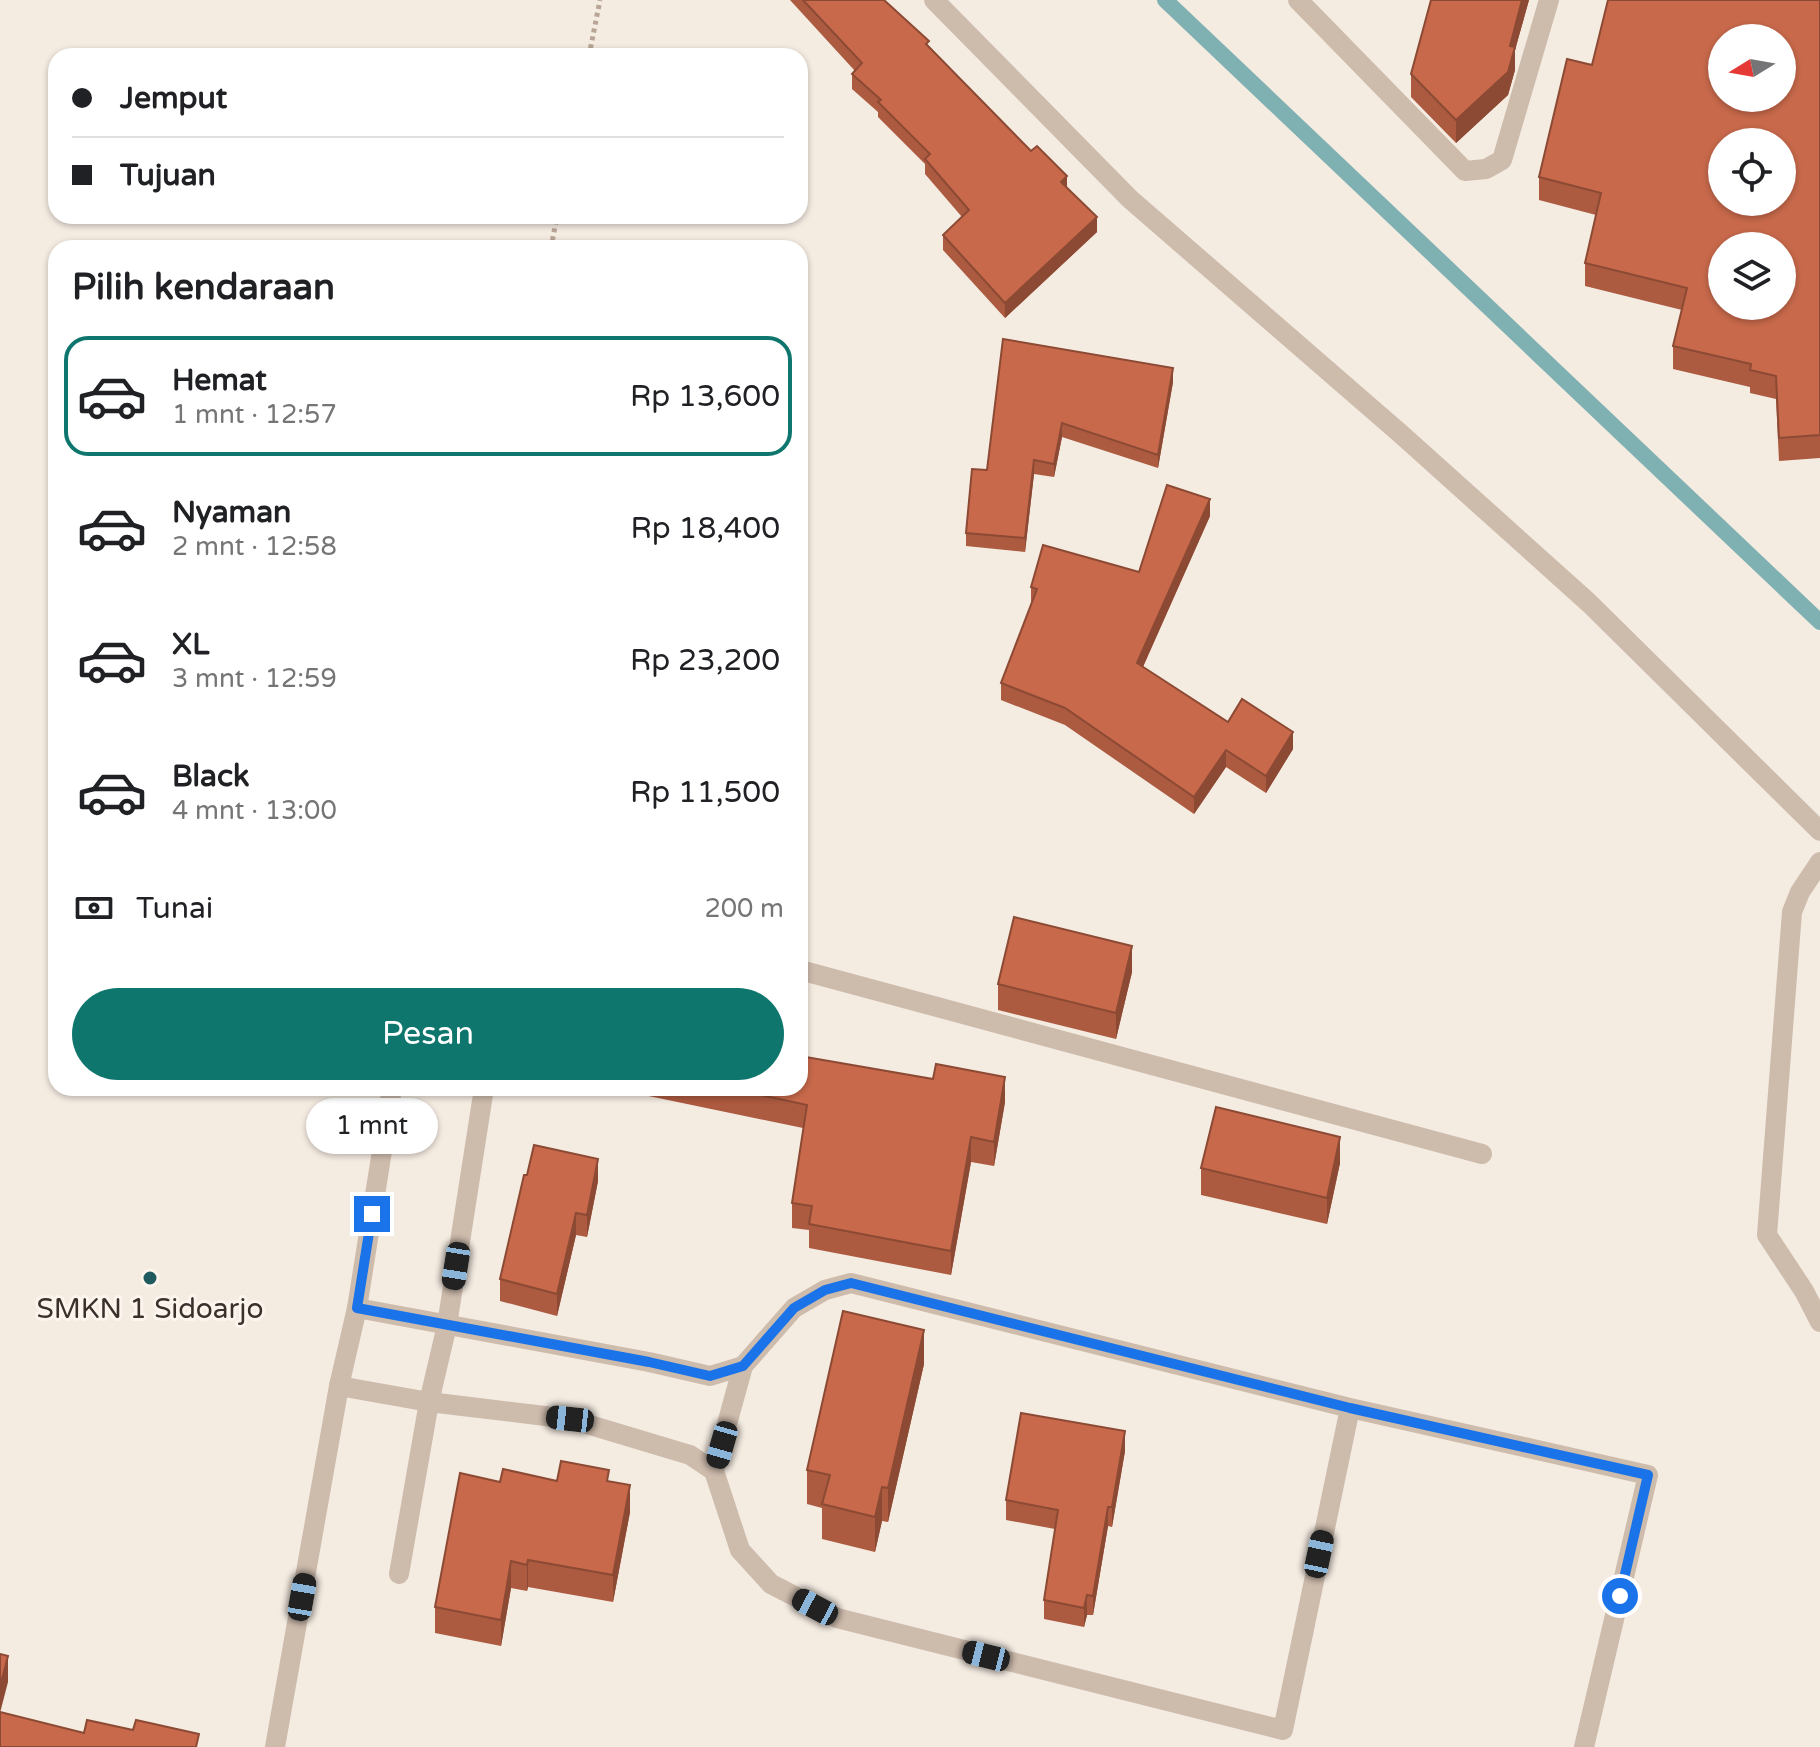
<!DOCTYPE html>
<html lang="id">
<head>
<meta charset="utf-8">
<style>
	body { margin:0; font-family:"Varela Round",sans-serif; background:#f6f6f6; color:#202124; height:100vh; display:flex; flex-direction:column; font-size:30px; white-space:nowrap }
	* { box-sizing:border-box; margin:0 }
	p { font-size:26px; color:#757577 }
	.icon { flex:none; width:44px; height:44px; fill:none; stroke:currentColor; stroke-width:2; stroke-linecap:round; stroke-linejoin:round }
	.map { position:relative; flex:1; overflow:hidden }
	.details { position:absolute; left:48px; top:240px; width:760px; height:856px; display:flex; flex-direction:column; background:#fff; border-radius:24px; box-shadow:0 2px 6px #0004 }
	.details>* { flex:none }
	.banner { position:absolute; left:48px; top:48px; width:760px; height:176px; border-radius:24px; box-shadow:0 2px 6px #0004; display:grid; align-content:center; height:176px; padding:0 24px; background:#fff }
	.needle { width:52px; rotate:259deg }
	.buttons { position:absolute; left:1708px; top:24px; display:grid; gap:16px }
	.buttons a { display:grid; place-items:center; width:88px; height:88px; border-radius:50%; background:#fff; box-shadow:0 2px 6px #0004; font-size:40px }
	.end { position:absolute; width:36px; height:36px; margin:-18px; border:10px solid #1a73e8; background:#fff; box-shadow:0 0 0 4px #fff }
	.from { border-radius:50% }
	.bubble { position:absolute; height:56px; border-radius:28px; background:#fff; box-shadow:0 2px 6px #0004; font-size:26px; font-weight:600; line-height:56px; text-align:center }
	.car { position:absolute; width:24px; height:48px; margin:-24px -12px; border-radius:10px; box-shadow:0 0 6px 2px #0007; background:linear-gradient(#222 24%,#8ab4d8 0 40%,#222 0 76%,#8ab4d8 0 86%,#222 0) }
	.banner b { display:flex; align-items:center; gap:28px; height:76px; font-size:30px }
	.banner b+b { border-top:2px solid #e0e0e0 }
	.banner i { width:20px; height:20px; background:#202124 }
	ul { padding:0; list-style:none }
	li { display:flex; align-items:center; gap:24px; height:120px; margin:0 16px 12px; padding:0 8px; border:4px solid transparent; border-radius:24px }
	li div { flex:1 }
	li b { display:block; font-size:30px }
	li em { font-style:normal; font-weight:600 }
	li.active { border-color:#0f766e }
	li>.icon { width:72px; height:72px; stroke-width:1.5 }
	h2 { padding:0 24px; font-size:36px; line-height:96px }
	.pay { display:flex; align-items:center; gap:20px; height:88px; padding:0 24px; font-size:30px }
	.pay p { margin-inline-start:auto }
	.action { display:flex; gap:16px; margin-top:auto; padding:16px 24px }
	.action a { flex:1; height:92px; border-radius:48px; background:#0f766e; color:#fff; font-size:32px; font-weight:600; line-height:92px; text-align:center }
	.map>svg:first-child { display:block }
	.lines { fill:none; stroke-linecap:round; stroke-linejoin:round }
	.stream { stroke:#7fb0b2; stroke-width:16 }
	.path { stroke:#b9a596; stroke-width:5; stroke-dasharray:4 4; stroke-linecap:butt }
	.street { stroke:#cdbbac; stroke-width:20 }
	.wall { fill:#ac5a40 }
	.shaded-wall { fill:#8c4a34 }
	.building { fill:#c8694b; stroke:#8c4a34; stroke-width:2; fill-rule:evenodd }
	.route { stroke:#1a73e8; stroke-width:10 }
	.poi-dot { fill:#1f5a5e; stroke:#fbf5ee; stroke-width:3 }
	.labels { text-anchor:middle; stroke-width:6; stroke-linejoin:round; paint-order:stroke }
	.poi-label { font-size:28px; fill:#3b302b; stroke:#fbf5ee }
</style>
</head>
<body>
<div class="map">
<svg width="1820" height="1747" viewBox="0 0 1820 1747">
	<rect width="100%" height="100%" fill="#f4ebe1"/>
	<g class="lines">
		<path class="stream" d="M 1165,0 L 1820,622"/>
		<g class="path">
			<path d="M 589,56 L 600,0"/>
			<path d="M 551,248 L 557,216"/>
		</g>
		<g class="street">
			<path d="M 934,0 L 1130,199 L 1402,435 L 1589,603 L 1820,831"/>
			<path d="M 1298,0 L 1465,171 L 1486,169 L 1502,160 L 1549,0"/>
			<path d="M 1820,862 L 1800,892 L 1792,912 L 1767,1235 L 1804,1291 L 1820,1322"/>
			<path d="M 800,970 L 1482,1154"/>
			<path d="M 357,1308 L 649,1362 L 710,1376 L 743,1366"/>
			<path d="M 339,1386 L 429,1402 L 570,1419 L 690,1455 L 714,1471"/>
			<path d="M 1350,1408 L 1283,1730 L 837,1618 L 771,1584 L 740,1550 L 714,1471 L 743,1366 L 794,1308 L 825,1290 L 851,1283 L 1350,1408 L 1648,1475 L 1584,1747"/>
			<path d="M 399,1574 L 429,1402 L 447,1325 L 484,1088"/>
			<path d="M 275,1747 L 339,1386 L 357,1308 L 392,1088"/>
		</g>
	</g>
	<g class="wall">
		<path d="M 790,0 L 884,0 L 1067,188 L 1097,232 L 1005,318 L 943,250 L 943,235 L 962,217 L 925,174 L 925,164 L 878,117 L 878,112 L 852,89 L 852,74 L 855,71 Z"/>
		<path d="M 1431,0 L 1529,0 L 1515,50 L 1515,70 L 1508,95 L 1456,143 L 1411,97 L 1411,74 Z"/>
		<path d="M 1820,0 L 1820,458 L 1779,461 L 1776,399 L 1750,393 L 1750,387 L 1673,369 L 1673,346 L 1682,310 L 1585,286 L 1585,263 L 1596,215 L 1539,200 L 1539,177 L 1592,65 Z"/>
		<path d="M 1003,339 L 1173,382 L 1158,468 L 1062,437 L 1054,477 L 1034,474 L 1025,552 L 966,546 L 966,533 L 987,470 Z"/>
		<path d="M 1210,516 L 1143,667 L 1228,722 L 1293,749 L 1266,793 L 1226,767 L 1194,814 L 1065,725 L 1001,700 L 1001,683 L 1031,604 L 1031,587 L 1139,572 Z"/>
		<path d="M 1132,972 L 1116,1039 L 998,1010 L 998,984 Z"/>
		<path d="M 610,1088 L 800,1088 L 1005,1102 L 994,1166 L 971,1162 L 951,1275 L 809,1248 L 809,1230 L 792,1228 L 792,1203 L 803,1128 Z"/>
		<path d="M 1340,1163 L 1327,1224 L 1201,1195 L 1201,1168 Z"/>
		<path d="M 598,1181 L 587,1237 L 576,1235 L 557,1316 L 500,1301 L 500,1279 Z"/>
		<path d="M 924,1364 L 888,1522 L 882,1521 L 875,1552 L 822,1539 L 822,1508 L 807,1504 L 807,1470 Z"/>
		<path d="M 1125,1451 L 1112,1527 L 1108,1526 L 1093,1615 L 1087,1615 L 1084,1627 L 1044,1619 L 1044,1600 L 1055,1529 L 1006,1520 L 1006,1500 Z"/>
		<path d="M 557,1481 L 609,1482 L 630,1512 L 613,1602 L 528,1587 L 527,1591 L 511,1588 L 501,1646 L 435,1633 L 435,1607 L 500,1482 Z"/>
	</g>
	<g class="shaded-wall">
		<path d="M 1522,0 L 1529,0 L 1515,50 L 1515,70 L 1508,95 L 1456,143 L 1456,120 L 1510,46 Z"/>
		<path d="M 1067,176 L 1067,191 L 1061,182 Z"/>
		<path d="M 1097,217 L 1097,232 L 1005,318 L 1005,303 Z"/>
		<path d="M 1173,368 L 1173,382 L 1158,468 L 1158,455 Z"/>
		<path d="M 1062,423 L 1062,437 L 1054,477 L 1054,464 Z"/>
		<path d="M 1034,460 L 1034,474 L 1025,552 L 1025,538 Z"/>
		<path d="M 1210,499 L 1210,516 L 1137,680 L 1137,663 Z"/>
		<path d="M 1293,732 L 1293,749 L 1266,793 L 1266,776 Z"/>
		<path d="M 1226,750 L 1226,767 L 1194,814 L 1194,797 Z"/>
		<path d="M 1132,946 L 1132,972 L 1116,1039 L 1116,1013 Z"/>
		<path d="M 1005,1077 L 1005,1102 L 994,1166 L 994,1142 Z"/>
		<path d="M 971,1137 L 971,1162 L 951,1275 L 951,1251 Z"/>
		<path d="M 1340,1137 L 1340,1163 L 1327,1224 L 1327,1198 Z"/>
		<path d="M 598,1159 L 598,1181 L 587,1237 L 587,1215 Z"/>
		<path d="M 576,1213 L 576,1235 L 557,1316 L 557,1294 Z"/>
		<path d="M 924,1330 L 924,1364 L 888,1522 L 888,1488 Z"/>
		<path d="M 1125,1431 L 1125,1451 L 1112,1527 L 1112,1507 Z"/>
		<path d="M 630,1485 L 630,1512 L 613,1602 L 613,1575 Z"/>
		<path d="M 882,1487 L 882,1521 L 875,1552 L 875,1517 Z"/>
		<path d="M 1108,1507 L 1108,1526 L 1093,1615 L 1093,1596 Z"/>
		<path d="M 528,1560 L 528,1587 L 527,1591 L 527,1565 Z"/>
		<path d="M 511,1561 L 511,1588 L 501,1646 L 501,1620 Z"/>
		<path d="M 1087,1595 L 1087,1615 L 1084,1627 L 1084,1608 Z"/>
		<path d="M 8,1656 L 8,1682 L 0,1713 L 0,1687 Z"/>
	</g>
	<g class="building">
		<path d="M 803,0 L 884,0 L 929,41 L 926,44 L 1031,151 L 1037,146 L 1067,176 L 1061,182 L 1097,217 L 1005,303 L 943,235 L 969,210 L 925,159 L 930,154 L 878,102 L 881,100 L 852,74 L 862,63 Z"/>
		<path d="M 1431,0 L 1522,0 L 1510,46 L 1515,47 L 1508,72 L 1456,120 L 1411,74 Z"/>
		<path d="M 1608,0 L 1820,0 L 1820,435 L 1779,438 L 1776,376 L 1750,370 L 1751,364 L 1673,346 L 1687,288 L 1585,263 L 1601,193 L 1539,177 L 1567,59 L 1592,65 ZM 1722,38 L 1782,38 L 1782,98 L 1722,98 ZM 1722,142 L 1782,142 L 1782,202 L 1722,202 ZM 1722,246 L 1782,246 L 1782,306 L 1722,306 Z"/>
		<path d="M 1003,339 L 1173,368 L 1158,455 L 1062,423 L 1054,464 L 1034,460 L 1025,538 L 966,533 L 972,469 L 987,470 Z"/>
		<path d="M 1167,485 L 1210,499 L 1137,663 L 1228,722 L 1242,699 L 1293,732 L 1266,776 L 1226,750 L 1194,797 L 1065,708 L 1001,683 L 1037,589 L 1031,587 L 1043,545 L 1139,572 Z"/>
		<path d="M 1014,917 L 1132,946 L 1116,1013 L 998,984 Z"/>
		<path d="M 800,1056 L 933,1079 L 936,1064 L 1005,1077 L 994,1142 L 971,1137 L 951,1251 L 809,1224 L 812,1206 L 792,1203 L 807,1105 L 728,1088 L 800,1088 Z"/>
		<path d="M 1216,1107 L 1340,1137 L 1327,1198 L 1201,1168 Z"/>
		<path d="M 534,1145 L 598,1159 L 587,1215 L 576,1213 L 557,1294 L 500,1279 L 524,1175 L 527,1175 Z"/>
		<path d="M 843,1311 L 924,1330 L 888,1488 L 882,1487 L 875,1517 L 822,1504 L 830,1475 L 807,1470 Z"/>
		<path d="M 1021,1413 L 1125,1431 L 1112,1507 L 1108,1507 L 1093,1596 L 1087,1595 L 1084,1608 L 1044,1600 L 1058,1510 L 1006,1500 Z"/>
		<path d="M 561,1461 L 609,1470 L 607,1481 L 630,1485 L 613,1575 L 528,1560 L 527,1565 L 511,1561 L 501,1620 L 435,1607 L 460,1473 L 500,1482 L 503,1469 L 557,1481 Z"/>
		<path d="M 0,1654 L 8,1656 L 0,1687 Z"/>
		<path d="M 0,1712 L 84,1733 L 87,1720 L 133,1730 L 136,1720 L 199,1734 L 196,1747 L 0,1747 Z"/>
	</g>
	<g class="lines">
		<path class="route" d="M 372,1214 L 357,1308 L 649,1362 L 710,1376 L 743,1366 L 794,1308 L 825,1290 L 851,1283 L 1350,1408 L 1648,1475 L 1620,1596"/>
	</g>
	<circle class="poi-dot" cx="150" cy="1278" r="8"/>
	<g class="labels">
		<g class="poi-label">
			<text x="150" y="1318">SMKN 1 Sidoarjo</text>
		</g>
	</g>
</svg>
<div class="buttons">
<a><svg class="needle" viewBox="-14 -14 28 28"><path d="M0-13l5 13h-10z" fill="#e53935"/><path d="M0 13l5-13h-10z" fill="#757577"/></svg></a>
<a><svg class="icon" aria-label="locate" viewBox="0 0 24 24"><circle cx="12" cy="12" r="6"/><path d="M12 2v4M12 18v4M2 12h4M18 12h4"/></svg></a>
<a><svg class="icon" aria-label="layers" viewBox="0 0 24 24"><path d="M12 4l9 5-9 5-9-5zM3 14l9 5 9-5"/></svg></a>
</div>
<i class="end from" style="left:1620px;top:1596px"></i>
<i class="end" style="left:372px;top:1214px"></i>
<div class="bubble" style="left:306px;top:1098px;width:132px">1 mnt</div>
<i class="car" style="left:456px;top:1266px;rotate:189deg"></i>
<i class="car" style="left:570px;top:1419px;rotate:276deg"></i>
<i class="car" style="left:722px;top:1445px;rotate:196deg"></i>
<i class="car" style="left:1319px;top:1554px;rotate:12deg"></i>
<i class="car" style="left:302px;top:1597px;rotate:10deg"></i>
<i class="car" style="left:815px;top:1607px;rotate:298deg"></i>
<i class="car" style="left:986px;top:1656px;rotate:284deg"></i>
<div class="banner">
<b><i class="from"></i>Jemput</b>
<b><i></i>Tujuan</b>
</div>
<section class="details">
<h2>Pilih kendaraan</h2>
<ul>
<li class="active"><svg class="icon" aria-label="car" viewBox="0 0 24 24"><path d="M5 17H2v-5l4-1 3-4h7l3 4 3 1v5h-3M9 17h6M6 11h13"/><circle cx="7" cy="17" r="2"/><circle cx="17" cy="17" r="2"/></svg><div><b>Hemat</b><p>1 mnt · 12:57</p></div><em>Rp 13,600</em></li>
<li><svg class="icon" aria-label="car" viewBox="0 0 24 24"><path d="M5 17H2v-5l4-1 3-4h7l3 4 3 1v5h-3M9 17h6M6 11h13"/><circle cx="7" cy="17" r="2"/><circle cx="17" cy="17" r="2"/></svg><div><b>Nyaman</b><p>2 mnt · 12:58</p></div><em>Rp 18,400</em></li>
<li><svg class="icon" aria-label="car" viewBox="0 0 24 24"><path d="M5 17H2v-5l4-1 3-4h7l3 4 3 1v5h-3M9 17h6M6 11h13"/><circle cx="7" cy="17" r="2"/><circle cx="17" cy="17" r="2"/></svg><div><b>XL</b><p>3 mnt · 12:59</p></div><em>Rp 23,200</em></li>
<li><svg class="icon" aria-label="car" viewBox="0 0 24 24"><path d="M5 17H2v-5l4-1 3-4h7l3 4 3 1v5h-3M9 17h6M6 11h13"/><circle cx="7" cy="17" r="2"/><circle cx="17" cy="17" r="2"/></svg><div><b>Black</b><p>4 mnt · 13:00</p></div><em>Rp 11,500</em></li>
</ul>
<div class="pay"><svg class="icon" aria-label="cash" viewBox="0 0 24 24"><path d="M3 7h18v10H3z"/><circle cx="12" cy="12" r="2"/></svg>Tunai<p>200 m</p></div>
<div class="action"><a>Pesan</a></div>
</section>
</div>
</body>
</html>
